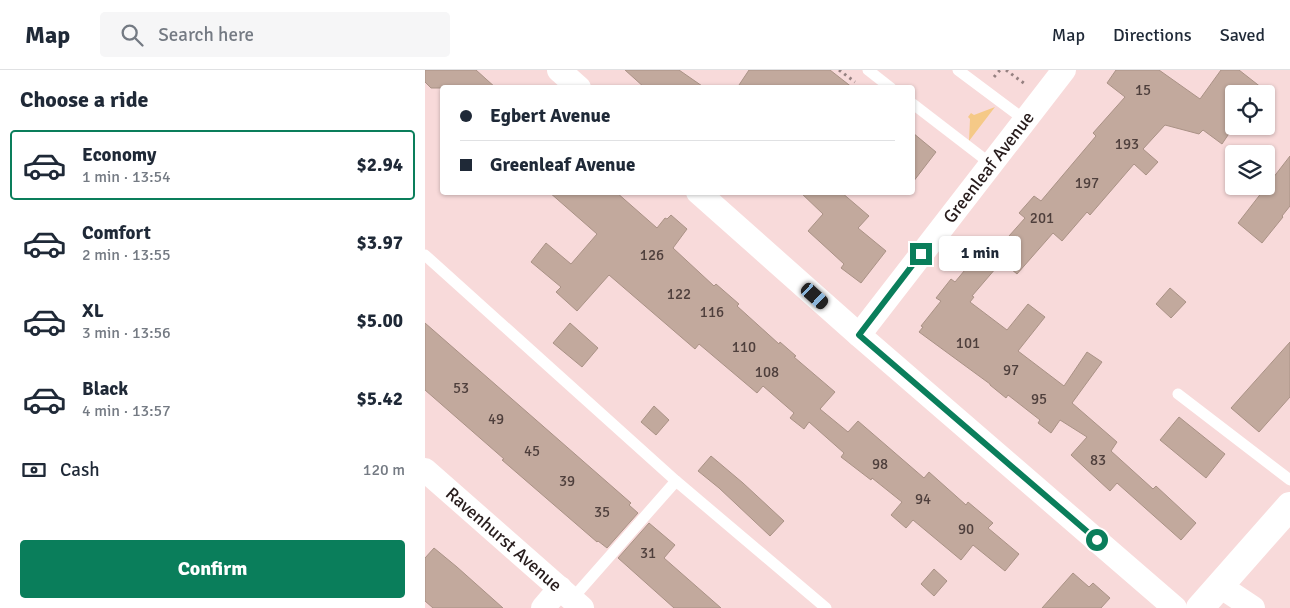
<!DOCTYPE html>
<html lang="en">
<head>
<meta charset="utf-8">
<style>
	body { margin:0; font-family:Signika,sans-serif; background:#f6f6f7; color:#1f2937; height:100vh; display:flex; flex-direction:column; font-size:19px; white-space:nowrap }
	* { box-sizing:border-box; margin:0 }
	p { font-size:16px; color:#747a83 }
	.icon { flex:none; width:28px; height:28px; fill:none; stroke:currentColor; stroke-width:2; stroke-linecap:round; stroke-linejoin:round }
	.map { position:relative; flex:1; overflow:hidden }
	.side { display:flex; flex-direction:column; background:#fff; width:425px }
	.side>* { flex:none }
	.hud { position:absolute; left:15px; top:15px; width:475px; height:110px; border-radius:5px; box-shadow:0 1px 4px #0004; display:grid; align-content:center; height:110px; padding:0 20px; background:#fff }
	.controls { position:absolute; left:800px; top:15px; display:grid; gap:10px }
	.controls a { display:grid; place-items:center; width:50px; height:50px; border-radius:5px; background:#fff; box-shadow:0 1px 4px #0004; font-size:25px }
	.end { position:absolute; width:22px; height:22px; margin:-11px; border:6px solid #0a7e5b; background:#fff; box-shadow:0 0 0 2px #fff }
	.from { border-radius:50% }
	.bubble { position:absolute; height:35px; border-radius:5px; background:#fff; box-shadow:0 1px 4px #0004; font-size:16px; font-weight:800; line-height:35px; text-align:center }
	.car { position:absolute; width:15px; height:30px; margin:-15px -8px; border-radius:6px; box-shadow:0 0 4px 1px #0007; background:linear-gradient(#222 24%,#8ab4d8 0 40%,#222 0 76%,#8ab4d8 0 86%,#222 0) }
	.hud b { display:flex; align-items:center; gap:18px; height:48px; font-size:19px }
	.hud b+b { border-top:1px solid #e0e1e3 }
	.hud i { width:12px; height:12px; background:#1f2937 }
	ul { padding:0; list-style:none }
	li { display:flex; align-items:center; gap:15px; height:70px; margin:0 10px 8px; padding:0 10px; border:2px solid transparent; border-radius:5px }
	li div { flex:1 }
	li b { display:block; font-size:19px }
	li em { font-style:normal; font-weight:800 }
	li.current { border-color:#0a7e5b }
	li>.icon { width:45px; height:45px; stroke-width:1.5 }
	h2 { padding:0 20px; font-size:22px; line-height:60px }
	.pay { display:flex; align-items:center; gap:12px; height:55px; padding:0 20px; font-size:19px }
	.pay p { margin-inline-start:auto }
	.button { display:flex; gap:10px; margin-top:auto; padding:10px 20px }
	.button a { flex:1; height:58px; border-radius:5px; background:#0a7e5b; color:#fff; font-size:20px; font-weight:800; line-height:58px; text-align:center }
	header { display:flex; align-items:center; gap:30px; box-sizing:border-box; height:70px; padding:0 25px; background:#fff; border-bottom:1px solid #e0e1e3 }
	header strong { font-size:24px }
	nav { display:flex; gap:28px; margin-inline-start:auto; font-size:18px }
	.search { width:350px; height:45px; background:#f6f6f7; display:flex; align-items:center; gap:12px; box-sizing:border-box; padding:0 18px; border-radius:5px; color:#747a83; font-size:19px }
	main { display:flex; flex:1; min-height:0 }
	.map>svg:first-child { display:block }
	.green { fill:#f5c987 }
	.building { fill:#c2a99d; stroke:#aa9286 }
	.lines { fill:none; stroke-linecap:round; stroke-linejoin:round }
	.path { stroke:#958080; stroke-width:3; stroke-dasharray:2.5 4; stroke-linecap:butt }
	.service { stroke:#fff; stroke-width:11 }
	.minor { stroke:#fff; stroke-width:24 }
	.tertiary { stroke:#fff; stroke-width:28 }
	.route { stroke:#0a7e5b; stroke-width:6 }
	.labels { text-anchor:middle; stroke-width:4; stroke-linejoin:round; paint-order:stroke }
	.number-label { font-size:15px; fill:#4e3f3c }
	.street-label { font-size:18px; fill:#271c1c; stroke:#fff }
</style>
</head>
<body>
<header>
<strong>Map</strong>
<div class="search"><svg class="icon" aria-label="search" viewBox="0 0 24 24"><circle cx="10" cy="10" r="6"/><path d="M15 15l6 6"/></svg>Search here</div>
<nav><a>Map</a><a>Directions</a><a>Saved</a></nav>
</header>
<main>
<section class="side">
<h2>Choose a ride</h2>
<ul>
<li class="current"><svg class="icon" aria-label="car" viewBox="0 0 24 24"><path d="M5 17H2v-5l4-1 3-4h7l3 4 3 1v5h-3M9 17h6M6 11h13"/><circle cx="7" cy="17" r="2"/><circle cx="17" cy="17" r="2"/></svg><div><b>Economy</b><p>1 min · 13:54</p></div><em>$2.94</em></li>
<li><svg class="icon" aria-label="car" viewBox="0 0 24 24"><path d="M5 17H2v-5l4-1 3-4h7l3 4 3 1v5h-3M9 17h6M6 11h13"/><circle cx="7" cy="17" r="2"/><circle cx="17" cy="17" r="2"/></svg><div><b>Comfort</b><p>2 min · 13:55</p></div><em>$3.97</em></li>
<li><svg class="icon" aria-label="car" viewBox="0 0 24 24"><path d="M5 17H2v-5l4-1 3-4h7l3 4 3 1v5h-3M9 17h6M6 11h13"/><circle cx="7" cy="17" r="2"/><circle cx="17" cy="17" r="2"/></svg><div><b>XL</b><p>3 min · 13:56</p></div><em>$5.00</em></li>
<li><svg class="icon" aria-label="car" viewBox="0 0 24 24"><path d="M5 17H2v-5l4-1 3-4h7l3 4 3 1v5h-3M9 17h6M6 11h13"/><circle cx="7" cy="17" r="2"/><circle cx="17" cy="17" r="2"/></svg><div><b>Black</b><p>4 min · 13:57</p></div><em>$5.42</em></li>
</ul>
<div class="pay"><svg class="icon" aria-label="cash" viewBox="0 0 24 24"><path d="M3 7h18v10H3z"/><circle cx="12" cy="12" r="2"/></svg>Cash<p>120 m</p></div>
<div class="button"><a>Confirm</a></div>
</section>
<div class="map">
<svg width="865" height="538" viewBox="0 0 865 538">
	<rect width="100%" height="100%" fill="#f8dada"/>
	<path class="green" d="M 570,37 L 544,71 L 545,49 L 543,47 L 546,43 L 549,45 Z"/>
	<g class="building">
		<path d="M 0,0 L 51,0 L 71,18 L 6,18 L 0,12 Z"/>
		<path d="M 200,0 L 254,0 L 280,18 L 220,18 Z"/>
		<path d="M 324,0 L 405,0 L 428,18 L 312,18 Z"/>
		<path d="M 691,0 L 734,0 L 775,29 L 796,0 L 814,0 L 837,18 L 833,24 L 809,24 L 809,56 L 797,74 L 778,60 L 774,64 L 740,55 L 718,79 L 733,92 L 721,105 L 709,94 L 665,145 L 662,142 L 637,171 L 628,163 L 592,204 L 568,184 L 600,148 L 594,143 L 609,126 L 616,131 L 671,66 L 668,63 L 700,27 L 682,13 Z"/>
		<path d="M 488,63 L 511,82 L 488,112 Z"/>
		<path d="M 865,86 L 865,136 L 857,146 L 858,147 L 837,173 L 813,153 Z"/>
		<path d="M 124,122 L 191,122 L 232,158 L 240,148 L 242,149 L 246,145 L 262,159 L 248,178 L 289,216 L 291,214 L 314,234 L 312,236 L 354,274 L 355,272 L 371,286 L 369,287 L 410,322 L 395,339 L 423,362 L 433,351 L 499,408 L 504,402 L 541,435 L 543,432 L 568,453 L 563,458 L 594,484 L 580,501 L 548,475 L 536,490 L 488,450 L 481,458 L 466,445 L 477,432 L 447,408 L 446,410 L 416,387 L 419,383 L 384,352 L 379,359 L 365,348 L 369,343 L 338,316 L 332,323 L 274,274 L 270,279 L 184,205 L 152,241 L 131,222 L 136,217 L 106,192 L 121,173 L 146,194 L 172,164 Z"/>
		<path d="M 375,122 L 416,122 L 444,146 L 433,158 L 461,181 L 436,213 L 416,198 L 419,194 L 383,161 L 398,144 Z"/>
		<path d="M 554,183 L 571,198 L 547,226 L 549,227 L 545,232 L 582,260 L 603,234 L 620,247 L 593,281 L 639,316 L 662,282 L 677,292 L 647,333 L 692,372 L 686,381 L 728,419 L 731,416 L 771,453 L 756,470 L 692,413 L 685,421 L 646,385 L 662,367 L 635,350 L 626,363 L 613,353 L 615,350 L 583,325 L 581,328 L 565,315 L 565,314 L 494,262 L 498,257 L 496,256 L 516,231 L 511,228 L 526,209 L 530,212 Z"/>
		<path d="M 745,218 L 761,232 L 746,248 L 731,234 Z"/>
		<path d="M 0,253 L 206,433 L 204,435 L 213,443 L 182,478 L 173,471 L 172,472 L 77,390 L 79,389 L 0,320 Z"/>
		<path d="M 145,253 L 173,278 L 157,297 L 128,273 Z"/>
		<path d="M 865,272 L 865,327 L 834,362 L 806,338 Z"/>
		<path d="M 229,336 L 244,350 L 231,365 L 216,352 Z"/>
		<path d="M 754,347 L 800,384 L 781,408 L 735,370 Z"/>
		<path d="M 286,386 L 318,413 L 359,451 L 345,466 L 294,418 L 273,401 Z"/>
		<path d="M 224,453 L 250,475 L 239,488 L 296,538 L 249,538 L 193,488 Z"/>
		<path d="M 9,478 L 32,497 L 78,538 L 8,538 L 0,531 L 0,488 Z"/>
		<path d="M 509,499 L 522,511 L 509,526 L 496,514 Z"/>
		<path d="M 648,503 L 664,517 L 668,513 L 685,528 L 676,538 L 617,538 Z"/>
	</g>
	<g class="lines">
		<g class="path">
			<path d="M 414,0 L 430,12"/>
			<path d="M 581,0 L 600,14"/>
			<path d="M 569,7 L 575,0"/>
		</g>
		<g class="service">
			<path d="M 443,0 L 466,18"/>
			<path d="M 533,0 L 600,50"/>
			<path d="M 488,34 L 566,94"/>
			<path d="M 0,185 L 251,411 L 147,529"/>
			<path d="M 753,324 L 865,410"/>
			<path d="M 251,411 L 401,538"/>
		</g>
		<g class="minor">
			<path d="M 134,0 L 154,18"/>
			<path d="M 273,122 L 434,265 L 750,538"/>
			<path id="s1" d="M 434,265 L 639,0"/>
			<path id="s2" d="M 0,400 L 157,538"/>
			<path d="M 795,516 L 828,538"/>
			<path d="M 118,538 L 135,518"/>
		</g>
		<path class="tertiary" d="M 775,538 L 865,436"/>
	</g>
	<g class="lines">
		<path class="route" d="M 496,184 L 434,265 L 672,470"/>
	</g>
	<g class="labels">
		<g class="number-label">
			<text x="718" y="25">15</text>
			<text x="702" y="79">193</text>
			<text x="662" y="118">197</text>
			<text x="617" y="153">201</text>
			<text x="227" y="190">126</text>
			<text x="254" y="229">122</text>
			<text x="287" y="247">116</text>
			<text x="543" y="278">101</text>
			<text x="319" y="282">110</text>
			<text x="586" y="305">97</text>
			<text x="342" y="307">108</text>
			<text x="36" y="323">53</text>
			<text x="614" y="334">95</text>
			<text x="71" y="354">49</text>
			<text x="107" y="386">45</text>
			<text x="673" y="395">83</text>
			<text x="455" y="399">98</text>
			<text x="142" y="416">39</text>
			<text x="498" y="434">94</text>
			<text x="177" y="447">35</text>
			<text x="541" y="464">90</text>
			<text x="223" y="488">31</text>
		</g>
		<g class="street-label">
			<text dy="6" stroke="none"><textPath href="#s1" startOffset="212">Greenleaf Avenue</textPath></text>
			<text dy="6" stroke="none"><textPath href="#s2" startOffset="105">Ravenhurst Avenue</textPath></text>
		</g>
	</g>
</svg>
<div class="controls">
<a><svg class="icon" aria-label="locate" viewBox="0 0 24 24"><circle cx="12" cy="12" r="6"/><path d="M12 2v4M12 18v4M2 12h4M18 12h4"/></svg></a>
<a><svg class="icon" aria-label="layers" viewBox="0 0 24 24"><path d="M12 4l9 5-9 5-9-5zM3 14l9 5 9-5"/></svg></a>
</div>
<i class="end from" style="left:672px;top:470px"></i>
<i class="end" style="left:496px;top:184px"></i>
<div class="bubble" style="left:514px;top:166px;width:82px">1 min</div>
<i class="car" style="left:390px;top:226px;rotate:132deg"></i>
<div class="hud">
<b><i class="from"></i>Egbert Avenue</b>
<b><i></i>Greenleaf Avenue</b>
</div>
</div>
</main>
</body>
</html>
